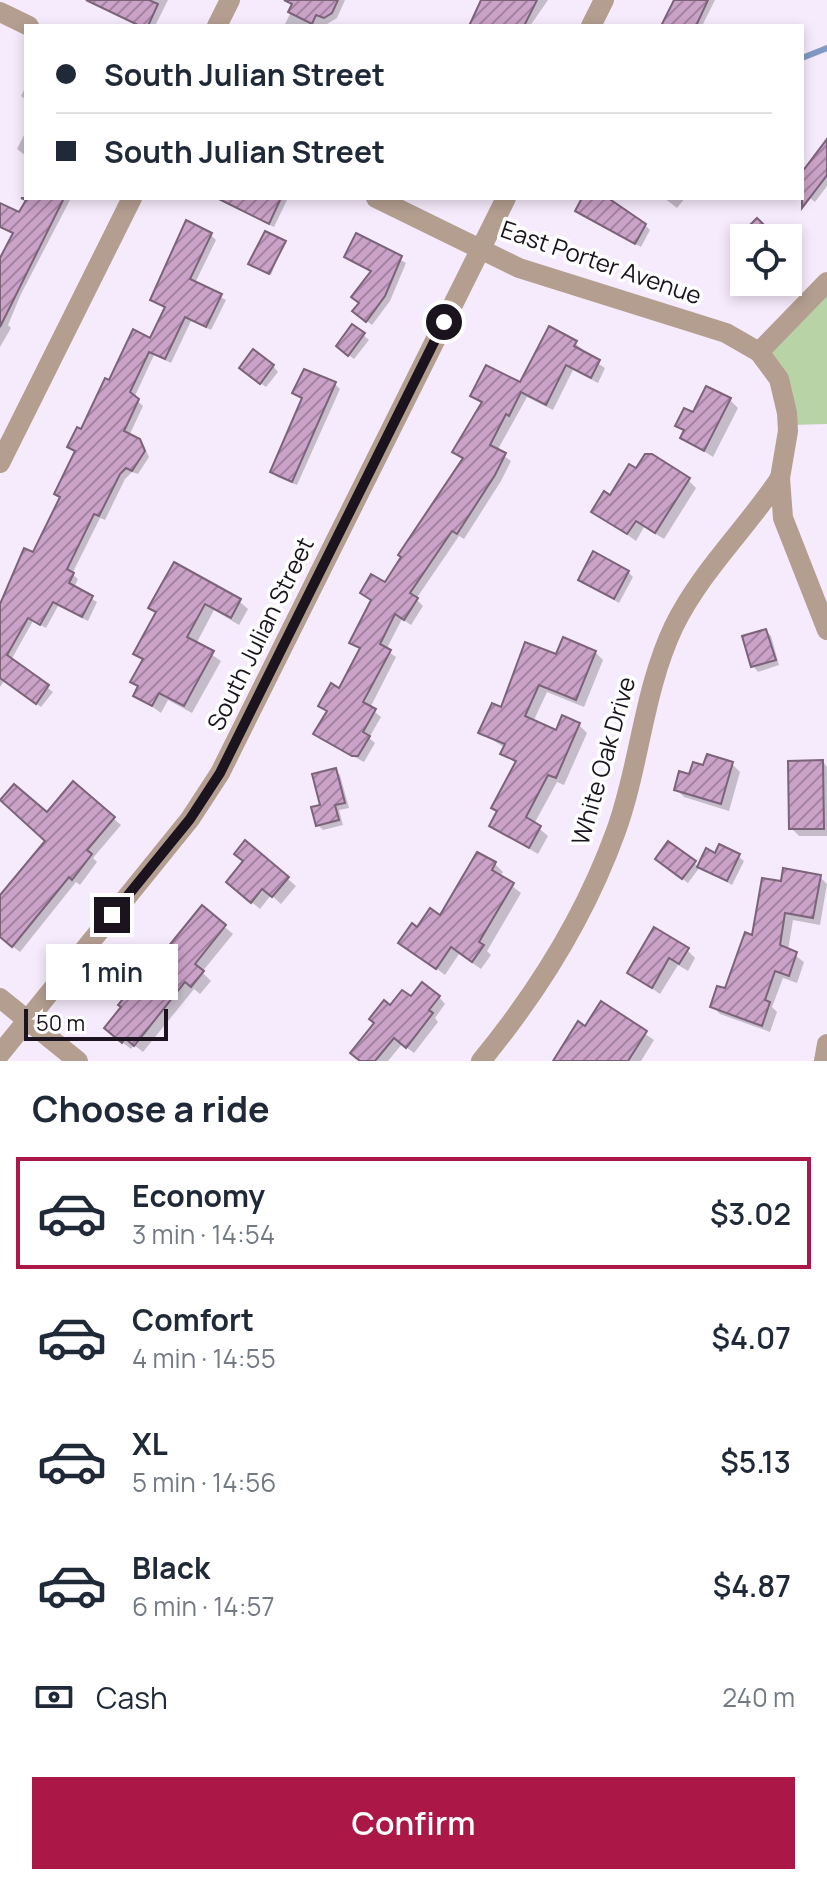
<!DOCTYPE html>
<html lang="en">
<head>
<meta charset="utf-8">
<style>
	body { margin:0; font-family:Manrope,sans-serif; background:#f6f6f7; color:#1f2937; height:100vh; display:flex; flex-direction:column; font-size:30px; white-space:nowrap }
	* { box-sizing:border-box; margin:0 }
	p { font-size:26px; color:#747a83 }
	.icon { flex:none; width:44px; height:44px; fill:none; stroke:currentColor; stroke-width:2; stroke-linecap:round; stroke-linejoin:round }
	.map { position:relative; height:1061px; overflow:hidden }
	.sheet { display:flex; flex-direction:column; background:#fff; flex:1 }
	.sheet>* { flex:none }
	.hud { position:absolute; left:24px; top:24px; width:780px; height:176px; border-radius:0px; box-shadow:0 4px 12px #0003; display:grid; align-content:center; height:176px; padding:0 32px; background:#fff }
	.buttons { position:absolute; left:730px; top:224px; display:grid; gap:16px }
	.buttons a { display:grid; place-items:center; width:72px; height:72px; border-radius:0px; background:#fff; box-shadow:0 4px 12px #0003; font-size:40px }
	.scale { position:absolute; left:24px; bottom:20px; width:144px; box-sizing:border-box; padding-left:8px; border:4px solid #1b141f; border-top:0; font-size:22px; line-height:28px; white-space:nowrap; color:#1b141f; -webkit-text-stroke:6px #fff; paint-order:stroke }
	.end { position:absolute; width:36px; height:36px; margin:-18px; border:10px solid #1b141f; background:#fff; box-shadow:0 0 0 4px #fff }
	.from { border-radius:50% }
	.bubble { position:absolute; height:56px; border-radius:0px; background:#fff; box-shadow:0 4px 12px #0003; font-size:26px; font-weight:600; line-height:56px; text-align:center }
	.hud b { display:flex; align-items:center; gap:28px; height:76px; font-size:30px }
	.hud b+b { border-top:2px solid #e0e1e3 }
	.hud i { width:20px; height:20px; background:#1f2937 }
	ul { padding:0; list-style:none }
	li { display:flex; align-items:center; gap:24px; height:112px; margin:0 16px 12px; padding:0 16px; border:4px solid transparent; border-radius:0px }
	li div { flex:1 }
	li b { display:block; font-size:30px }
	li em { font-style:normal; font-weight:600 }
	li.selected { border-color:#ab1747 }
	li>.icon { width:72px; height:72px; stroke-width:1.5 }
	h2 { padding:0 32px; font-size:36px; line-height:96px }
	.pay { display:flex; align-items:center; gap:20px; height:88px; padding:0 32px; font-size:30px }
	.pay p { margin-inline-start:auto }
	.action { display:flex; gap:16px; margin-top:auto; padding:16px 32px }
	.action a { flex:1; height:92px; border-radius:0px; background:#ab1747; color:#fff; font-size:32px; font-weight:600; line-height:92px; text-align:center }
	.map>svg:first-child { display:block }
	.green { fill:#b8d3a5 }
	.shadow { fill:#0003 }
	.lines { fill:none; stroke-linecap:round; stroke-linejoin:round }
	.stream { stroke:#819ac5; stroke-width:6 }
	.building { fill:url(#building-hatch); stroke:#7b6379; stroke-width:2 }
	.minor { stroke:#b39e90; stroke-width:20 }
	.route { stroke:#1b141f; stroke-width:10 }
	.labels { text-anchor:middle; stroke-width:7; stroke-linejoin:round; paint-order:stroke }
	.street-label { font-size:24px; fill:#1b141f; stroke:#fff }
</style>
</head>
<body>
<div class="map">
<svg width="827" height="1061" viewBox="0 0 827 1061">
	<defs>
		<pattern id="building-hatch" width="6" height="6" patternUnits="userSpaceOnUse" patternTransform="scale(2)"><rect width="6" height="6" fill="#cba2c8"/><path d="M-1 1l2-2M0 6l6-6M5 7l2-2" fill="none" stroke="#a483a2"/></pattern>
	</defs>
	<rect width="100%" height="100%" fill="#f6ebfc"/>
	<path class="green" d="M 827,289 L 827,424 L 791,425 L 762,352 Z"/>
	<g class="shadow">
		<path d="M 87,0 L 168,0 L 155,26 L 139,26 Z"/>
		<path d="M 297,0 L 345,0 L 337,18 L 324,26 L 284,26 Z"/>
		<path d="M 481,0 L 548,0 L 530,26 L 471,26 Z"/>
		<path d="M 676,0 L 715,0 L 702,26 L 663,26 Z"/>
		<path d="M 26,86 L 26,100 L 21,96 Z"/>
		<path d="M 26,131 L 26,156 L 17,149 Z"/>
		<path d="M 827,150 L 827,186 L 815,202 L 802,192 L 802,176 Z"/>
		<path d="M 29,198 L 70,200 L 21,294 L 8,325 L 11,328 L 0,347 L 0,262 L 14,234 L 0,228 L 0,205 L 20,215 Z"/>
		<path d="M 215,198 L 285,198 L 287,200 L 274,227 Z"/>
		<path d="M 584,198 L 604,198 L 645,225 L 650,230 L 641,247 L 582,216 L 577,211 Z"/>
		<path d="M 664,198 L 685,198 L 677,208 Z"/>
		<path d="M 757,221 L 775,238 L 744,238 L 744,259 L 731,248 Z"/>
		<path d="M 211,235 L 216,240 L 195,283 L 226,300 L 211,330 L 191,321 L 171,363 L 154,355 L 134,398 L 143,406 L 129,436 L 144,446 L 149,457 L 138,474 L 132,472 L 125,479 L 105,520 L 100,518 L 72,574 L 78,579 L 74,588 L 97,602 L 88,621 L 58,606 L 46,628 L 33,621 L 11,660 L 53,692 L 41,707 L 4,681 L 0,687 L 0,608 L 34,555 L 61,498 L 75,452 L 70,447 L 82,432 L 133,332 L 151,341 L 166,309 L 153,300 Z"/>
		<path d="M 357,235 L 406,263 L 390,301 L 372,325 L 360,316 L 372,272 L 346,256 Z"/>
		<path d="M 284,243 L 271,275 L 253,265 Z"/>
		<path d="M 353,326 L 369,340 L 354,359 L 343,351 Z"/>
		<path d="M 575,343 L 582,349 L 580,352 L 605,368 L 598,383 L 573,370 L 553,410 L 527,397 L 497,451 L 511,461 L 501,481 L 464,539 L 459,536 L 416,599 L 423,606 L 411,625 L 402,619 L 386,650 L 396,657 L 370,708 L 381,717 L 369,738 L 375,743 L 364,762 L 322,740 L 316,734 L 329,711 L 321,705 L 340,691 L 361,650 L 351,642 L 373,601 L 362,592 L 386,585 L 464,460 L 454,452 L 483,404 L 473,396 L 521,385 Z"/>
		<path d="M 273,366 L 278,372 L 266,387 L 247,373 Z"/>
		<path d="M 335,384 L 340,389 L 297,485 L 277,477 L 272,472 L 303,399 L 295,393 Z"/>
		<path d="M 730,400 L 738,408 L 713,457 L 682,437 L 685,433 L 678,426 Z"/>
		<path d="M 688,480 L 696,488 L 664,539 L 644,527 L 636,541 L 594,511 Z"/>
		<path d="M 628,572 L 633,577 L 619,603 L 580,580 Z"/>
		<path d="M 239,601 L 248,609 L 239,625 L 214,610 L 196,644 L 221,661 L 192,713 L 168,700 L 161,713 L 136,695 L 139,688 L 133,681 L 144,662 L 135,653 L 157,614 L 151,607 Z"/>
		<path d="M 766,631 L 771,636 L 779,665 L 758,672 L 753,666 Z"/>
		<path d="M 595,652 L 603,660 L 584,707 L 547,692 L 533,722 L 557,732 L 579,725 L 587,733 L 564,785 L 557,782 L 534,824 L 548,836 L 538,854 L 492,826 L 499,813 L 493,807 L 517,764 L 503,753 L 505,748 L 481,732 L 557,657 Z"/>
		<path d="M 823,762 L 827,767 L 827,836 L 799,836 L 791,828 Z"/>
		<path d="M 732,764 L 740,772 L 729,811 L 684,797 L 676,789 L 705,768 Z"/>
		<path d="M 335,770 L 340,775 L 349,808 L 339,810 L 343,825 L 323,830 L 318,825 Z"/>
		<path d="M 73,784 L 121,825 L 93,858 L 97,862 L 80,885 L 76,882 L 20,952 L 0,937 L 0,898 L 48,841 L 47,815 Z"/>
		<path d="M 246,843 L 296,886 L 281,904 L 271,895 L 260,909 L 237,890 L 245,862 Z"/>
		<path d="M 716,855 L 738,856 L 744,861 L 732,885 L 700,867 L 688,883 L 662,864 L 694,863 L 699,867 Z"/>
		<path d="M 495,864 L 503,872 L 500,877 L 521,893 L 487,951 L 491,955 L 481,969 L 459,954 L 445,975 L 401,942 L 440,918 Z"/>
		<path d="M 820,877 L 827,884 L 820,925 L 793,920 L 788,950 L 804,962 L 797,983 L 783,978 L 772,1007 L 777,1012 L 770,1032 L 720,1014 L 712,1006 L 726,991 L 782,883 Z"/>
		<path d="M 202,908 L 233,934 L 202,972 L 211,981 L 200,994 L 194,989 L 143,1052 L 134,1045 L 131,1049 L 114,1036 L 146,977 Z"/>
		<path d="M 687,950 L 695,958 L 688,971 L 678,965 L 660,994 L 630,973 Z"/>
		<path d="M 439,997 L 445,1004 L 435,1018 L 438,1022 L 414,1053 L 402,1044 L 388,1061 L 361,1061 L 390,1008 Z"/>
		<path d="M 602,1004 L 654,1040 L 641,1061 L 555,1061 L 586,1029 Z"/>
	</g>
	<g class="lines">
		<path class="stream" d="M 802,58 L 827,48"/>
	</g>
	<g class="building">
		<path d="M 86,0 L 149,0 L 158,4 L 148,26 L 140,26 Z"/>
		<path d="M 284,0 L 338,0 L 332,13 L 324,18 L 316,15 L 312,24 L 288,12 L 292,4 Z"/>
		<path d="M 481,0 L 537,0 L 524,26 L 469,26 Z"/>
		<path d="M 674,0 L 708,0 L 696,26 L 661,26 Z"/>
		<path d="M 827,139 L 827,175 L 802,208 L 802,172 Z"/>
		<path d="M 21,198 L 64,198 L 0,327 L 0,258 L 13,233 L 0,227 L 0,203 L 19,212 L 26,200 Z"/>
		<path d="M 217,198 L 281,198 L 269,224 Z"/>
		<path d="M 582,198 L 608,198 L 646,224 L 635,244 L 575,211 Z"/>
		<path d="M 757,218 L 778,238 L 737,238 Z"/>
		<path d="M 186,220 L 212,233 L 190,279 L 222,294 L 206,327 L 185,317 L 165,359 L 149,352 L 130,392 L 139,399 L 124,431 L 140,439 L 145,451 L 132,471 L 126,468 L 120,474 L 99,516 L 94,514 L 67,569 L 74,573 L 69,583 L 93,596 L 82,617 L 53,602 L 40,625 L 28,618 L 7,655 L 49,685 L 36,704 L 0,678 L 0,604 L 24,548 L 33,552 L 60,497 L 54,494 L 75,451 L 67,447 L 77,427 L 81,429 L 105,378 L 109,380 L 133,329 L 150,338 L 165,307 L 150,300 Z"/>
		<path d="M 265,231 L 286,241 L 269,274 L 248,264 Z"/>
		<path d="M 356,233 L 402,256 L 385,296 L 366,322 L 352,311 L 359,303 L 351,297 L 371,271 L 344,257 Z"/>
		<path d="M 352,324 L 365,333 L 348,356 L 336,346 Z"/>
		<path d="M 549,326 L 577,341 L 574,346 L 600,360 L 591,378 L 566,365 L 546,405 L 521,392 L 509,416 L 506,414 L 490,445 L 506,453 L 495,475 L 457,534 L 452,531 L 410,593 L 418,598 L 404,620 L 395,614 L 380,644 L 391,650 L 363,702 L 376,709 L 363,732 L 370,736 L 358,756 L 352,756 L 313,734 L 327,711 L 318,706 L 331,683 L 339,688 L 360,648 L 349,643 L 371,600 L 360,593 L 371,574 L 385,582 L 401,557 L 398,555 L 463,458 L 452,452 L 482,402 L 470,396 L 486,365 L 520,382 Z"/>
		<path d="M 253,349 L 274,365 L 260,384 L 239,368 Z"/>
		<path d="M 304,369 L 336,382 L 292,482 L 270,472 L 302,398 L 292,393 Z"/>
		<path d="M 706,386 L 731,398 L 704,451 L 680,438 L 684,430 L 675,426 L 684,408 L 693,412 Z"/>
		<path d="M 645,454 L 652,454 L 690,478 L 655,533 L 636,521 L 627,534 L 591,512 L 604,491 L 610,495 L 629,464 L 636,468 Z"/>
		<path d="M 593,551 L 629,571 L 614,599 L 578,580 Z"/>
		<path d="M 174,562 L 241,599 L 231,618 L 205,604 L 187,637 L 214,651 L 184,706 L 159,693 L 152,706 L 133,696 L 138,686 L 130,682 L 143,659 L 133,654 L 156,612 L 148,608 Z"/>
		<path d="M 766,629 L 776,660 L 751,667 L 742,636 Z"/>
		<path d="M 563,637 L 596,651 L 576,700 L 539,685 L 525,716 L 556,730 L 562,715 L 580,723 L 556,778 L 548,775 L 526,817 L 541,826 L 529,848 L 489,826 L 497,811 L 491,808 L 516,761 L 500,754 L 505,744 L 478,733 L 492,703 L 501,707 L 525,642 L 556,654 Z"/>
		<path d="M 707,754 L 733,762 L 721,804 L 674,790 L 679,771 L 689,774 L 693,762 L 703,765 Z"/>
		<path d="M 823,760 L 824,829 L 789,829 L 788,761 Z"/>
		<path d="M 336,768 L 345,803 L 335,805 L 339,820 L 316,826 L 311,807 L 320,805 L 312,774 Z"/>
		<path d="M 73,781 L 115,817 L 87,850 L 92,854 L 72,880 L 69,877 L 12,947 L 0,937 L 0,895 L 45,841 L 0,800 L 14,784 L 47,812 Z"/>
		<path d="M 245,840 L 289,877 L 272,897 L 262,889 L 251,903 L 226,882 L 243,861 L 234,854 Z"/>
		<path d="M 668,841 L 696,861 L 682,879 L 655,859 Z"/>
		<path d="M 719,844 L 740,854 L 727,881 L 697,867 L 706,848 L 715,853 Z"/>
		<path d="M 477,852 L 496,862 L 492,870 L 514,883 L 479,942 L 484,945 L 472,962 L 451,947 L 436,969 L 398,943 L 412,923 L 417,927 L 430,908 L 440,915 Z"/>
		<path d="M 783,868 L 821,875 L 813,918 L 785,913 L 780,945 L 797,952 L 789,976 L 775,971 L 765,1000 L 770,1002 L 762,1026 L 710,1007 L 717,986 L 725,988 L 745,932 L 752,935 L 762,878 L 781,881 Z"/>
		<path d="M 202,905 L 226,925 L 195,964 L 204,971 L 191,987 L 185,982 L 134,1046 L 125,1038 L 122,1043 L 104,1028 L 121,1007 L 118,1005 L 131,989 L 129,986 L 142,971 L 146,974 Z"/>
		<path d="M 654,927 L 689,948 L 679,964 L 669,958 L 652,988 L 627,973 Z"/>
		<path d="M 422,982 L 440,996 L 429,1010 L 433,1013 L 406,1048 L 394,1038 L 375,1061 L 360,1061 L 350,1053 L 374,1023 L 369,1019 L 384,1000 L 390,1005 L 402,990 L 411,996 Z"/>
		<path d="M 601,1001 L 647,1031 L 628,1061 L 553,1061 L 578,1021 L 585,1026 Z"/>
	</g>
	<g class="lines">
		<g class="minor">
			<path d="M 0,12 L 29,26"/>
			<path d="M 217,26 L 230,0"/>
			<path d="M 591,26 L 604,0"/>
			<path d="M 376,198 L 519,268 L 726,333 L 759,352 L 779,379 L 787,413 L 788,431 L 780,478 L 783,518 L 827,630"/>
			<path d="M 759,352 L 827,282"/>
			<path d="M 0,463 L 132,198"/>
			<path d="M 0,998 L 78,1061"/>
			<path d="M 0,1054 L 190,819 L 220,773 L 506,198"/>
			<path d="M 481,1061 C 537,993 586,914 616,831 C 640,765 643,691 674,626 C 701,571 746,529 780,478"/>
			<path d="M 824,1061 L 827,1044"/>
		</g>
	</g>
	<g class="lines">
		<path class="route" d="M 112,915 L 190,819 L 220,773 L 444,322"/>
	</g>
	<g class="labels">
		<g class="street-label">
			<text transform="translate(601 263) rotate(19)" y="8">East Porter Avenue</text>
			<text transform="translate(261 634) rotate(-64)" y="8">South Julian Street</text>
			<text transform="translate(604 761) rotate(-74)" y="8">White Oak Drive</text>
		</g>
	</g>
</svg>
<div class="buttons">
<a><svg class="icon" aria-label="locate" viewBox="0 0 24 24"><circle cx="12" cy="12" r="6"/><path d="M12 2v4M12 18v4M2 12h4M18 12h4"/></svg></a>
</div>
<div class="scale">50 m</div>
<i class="end from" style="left:444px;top:322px"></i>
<i class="end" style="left:112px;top:915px"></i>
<div class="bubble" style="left:46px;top:944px;width:132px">1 min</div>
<div class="hud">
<b><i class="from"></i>South Julian Street</b>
<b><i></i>South Julian Street</b>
</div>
</div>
<section class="sheet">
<h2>Choose a ride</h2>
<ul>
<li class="selected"><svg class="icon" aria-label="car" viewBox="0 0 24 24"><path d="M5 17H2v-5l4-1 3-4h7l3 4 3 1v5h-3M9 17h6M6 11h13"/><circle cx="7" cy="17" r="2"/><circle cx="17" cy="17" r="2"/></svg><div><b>Economy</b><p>3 min · 14:54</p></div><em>$3.02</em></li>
<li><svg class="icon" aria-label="car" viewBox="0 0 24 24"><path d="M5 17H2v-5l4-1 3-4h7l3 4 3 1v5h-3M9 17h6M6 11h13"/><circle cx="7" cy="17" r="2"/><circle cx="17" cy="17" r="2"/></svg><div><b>Comfort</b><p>4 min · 14:55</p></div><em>$4.07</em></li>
<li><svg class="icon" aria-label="car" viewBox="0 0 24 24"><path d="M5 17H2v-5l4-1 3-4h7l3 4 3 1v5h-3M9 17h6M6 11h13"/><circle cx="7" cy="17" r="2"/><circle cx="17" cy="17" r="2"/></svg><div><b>XL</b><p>5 min · 14:56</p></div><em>$5.13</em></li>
<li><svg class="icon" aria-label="car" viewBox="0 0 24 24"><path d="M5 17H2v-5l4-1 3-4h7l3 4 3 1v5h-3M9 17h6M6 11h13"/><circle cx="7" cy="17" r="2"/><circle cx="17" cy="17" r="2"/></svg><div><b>Black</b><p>6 min · 14:57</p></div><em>$4.87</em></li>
</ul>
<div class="pay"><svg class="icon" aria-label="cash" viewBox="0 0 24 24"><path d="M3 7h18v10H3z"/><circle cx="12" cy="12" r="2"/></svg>Cash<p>240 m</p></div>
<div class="action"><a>Confirm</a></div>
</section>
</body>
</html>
